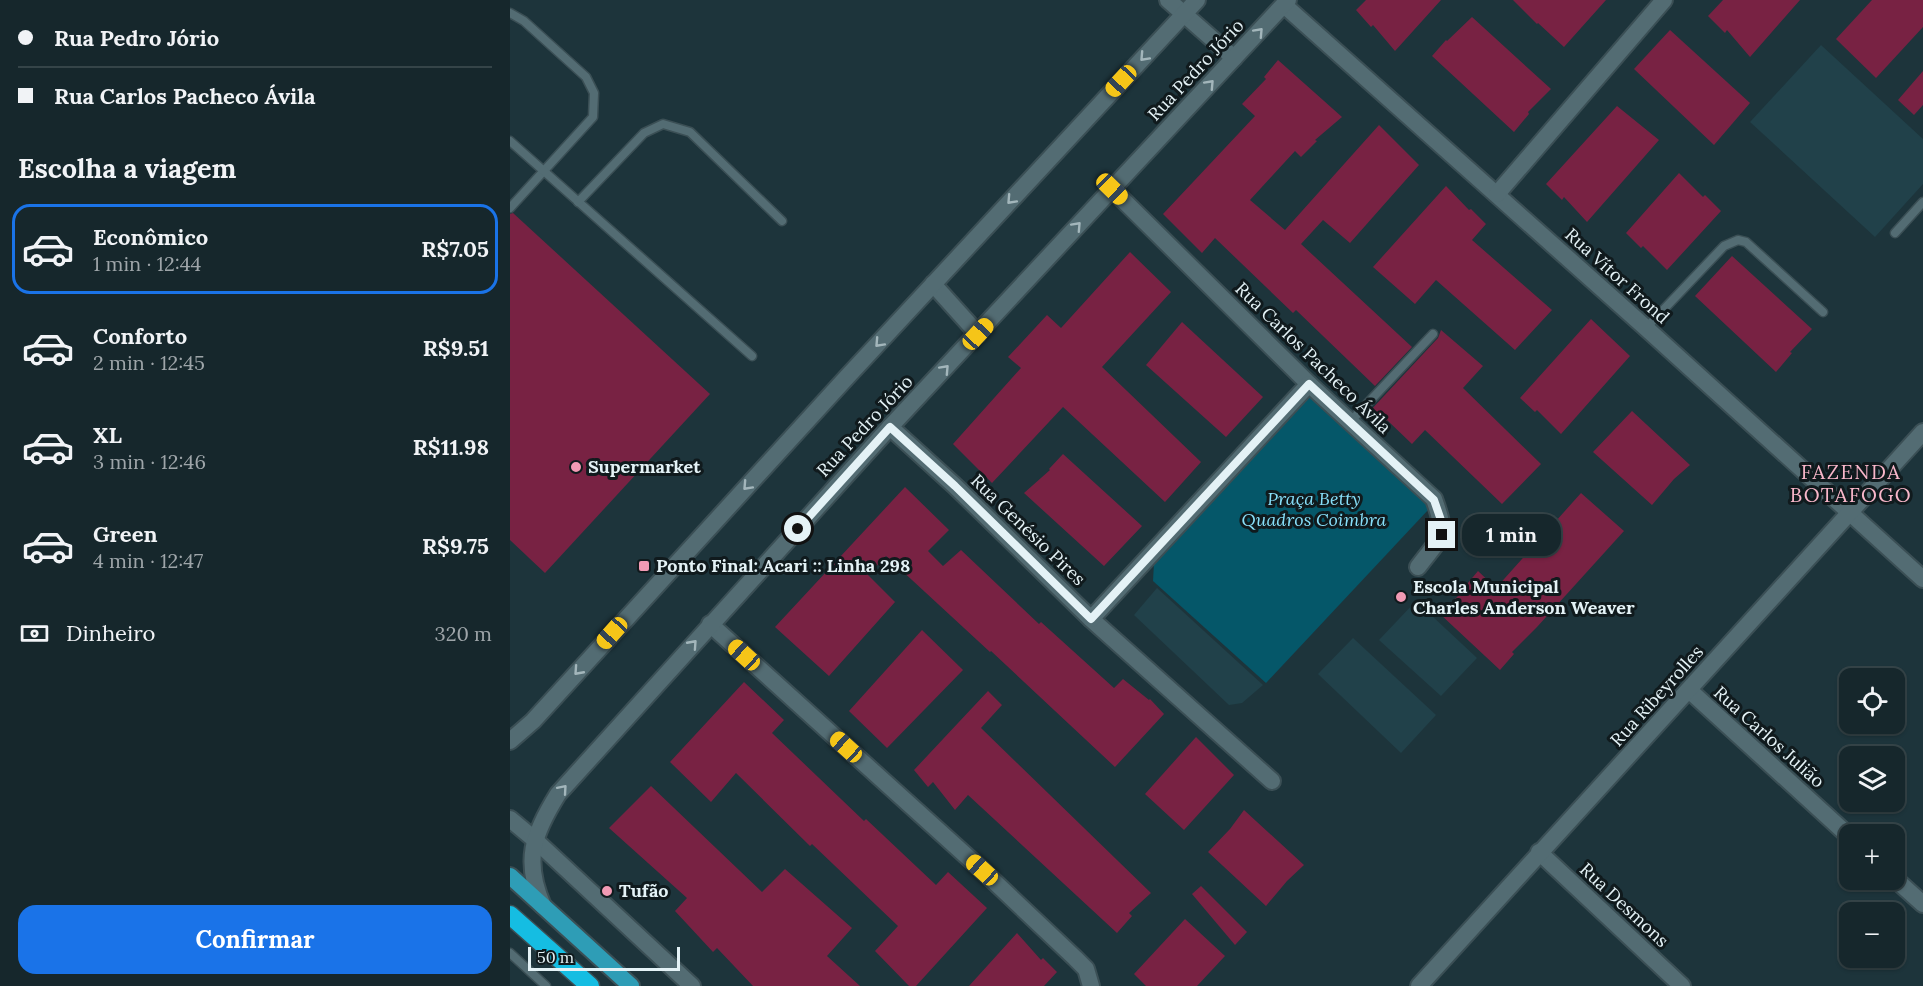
<!DOCTYPE html>
<html lang="pt">
<head>
<meta charset="utf-8">
<style>
	body { margin:0; font-family:Lora,serif; background:#1f2f34; color:#f1f3f6; height:100vh; display:flex; flex-direction:column; font-size:22px; white-space:nowrap }
	* { box-sizing:border-box; margin:0 }
	p { font-size:20px; color:#9ea5a9 }
	.icon { flex:none; width:33px; height:33px; fill:none; stroke:currentColor; stroke-width:2; stroke-linecap:round; stroke-linejoin:round }
	.map { position:relative; flex:1; overflow:hidden }
	.sheet { display:flex; flex-direction:column; background:#16272c; width:510px }
	.sheet>* { flex:none }
	.guide { display:grid; align-content:center; height:132px; padding:0 18px; background:#16272c }
	.tools { position:absolute; left:1329px; top:668px; display:grid; gap:12px }
	.tools a { display:grid; place-items:center; width:66px; height:66px; border-radius:12px; background:#16272c; box-shadow:0 2px 4px #0004,0 0 0 2px #354448; font-size:30px }
	.scale { position:absolute; left:18px; bottom:15px; width:152px; box-sizing:border-box; padding-left:6px; border:3px solid #e4f2f6; border-top:0; font-size:16px; line-height:21px; white-space:nowrap; color:#e4f2f6; -webkit-text-stroke:4px #101a1d; paint-order:stroke }
	.end { position:absolute; width:27px; height:27px; margin:-14px; border:8px solid #e4f2f6; background:#111; box-shadow:0 0 0 3px #111 }
	.from { border-radius:50% }
	.bubble { position:absolute; height:42px; border-radius:18px; background:#16272c; box-shadow:0 2px 4px #0004,0 0 0 2px #354448; font-size:20px; font-weight:700; line-height:42px; text-align:center }
	.car { position:absolute; width:18px; height:36px; margin:-18px -9px; border-radius:8px; box-shadow:0 0 4px 2px #0007; background:linear-gradient(#f5c518 24%,#345 0 40%,#f5c518 0 76%,#345 0 86%,#f5c518 0) }
	.guide b { display:flex; align-items:center; gap:21px; height:57px; font-size:22px }
	.guide b+b { border-top:2px solid #354448 }
	.guide i { width:15px; height:15px; background:#f1f3f6 }
	ul { padding:0; list-style:none }
	li { display:flex; align-items:center; gap:18px; height:90px; margin:0 12px 9px; padding:0 6px; border:3px solid transparent; border-radius:18px }
	li div { flex:1 }
	li b { display:block; font-size:22px }
	li em { font-style:normal; font-weight:700 }
	li.active { border-color:#1a73e8 }
	li>.icon { width:54px; height:54px; stroke-width:1.5 }
	h2 { padding:0 18px; font-size:27px; line-height:72px }
	.pay { display:flex; align-items:center; gap:15px; height:66px; padding:0 18px; font-size:22px }
	.pay p { margin-inline-start:auto }
	.cta { display:flex; gap:12px; margin-top:auto; padding:12px 18px }
	.cta a { flex:1; height:69px; border-radius:18px; background:#1a73e8; color:#fff; font-size:24px; font-weight:700; line-height:69px; text-align:center }
	main { display:flex; flex:1; min-height:0 }
	.map>svg:first-child { display:block }
	.built { fill:#21414a }
	.green { fill:#055769 }
	.building { fill:#782243 }
	.lines { fill:none; stroke-linecap:round; stroke-linejoin:round }
	.service-casing { stroke:#3b4f55; stroke-width:11 }
	.minor-casing { stroke:#3b4f55; stroke-width:20 }
	.secondary-casing { stroke:#3b4f55; stroke-width:20 }
	.primary-casing { stroke:#3b4f55; stroke-width:20 }
	.motorway-casing { stroke:#3b4f55; stroke-width:21 }
	.service { stroke:#536c73; stroke-width:8 }
	.minor { stroke:#536c73; stroke-width:16 }
	.secondary { stroke:#536c73; stroke-width:16 }
	.primary { stroke:#2e9db6; stroke-width:16 }
	.motorway { stroke:#15bde2; stroke-width:18 }
	.oneway { stroke:#a3b6bb }
	.route { stroke:#e4f2f6; stroke-width:8 }
	.poi-dot { fill:#f19ab4; stroke:#101a1d; stroke-width:2 }
	.labels { text-anchor:middle; stroke-width:6; stroke-linejoin:round; paint-order:stroke }
	.street-label { font-size:18px; fill:#e4f2f6; stroke:#101a1d }
	.poi-label { font-size:18px; font-weight:bold; fill:#e4f2f6; stroke:#101a1d; text-anchor:start }
	.park-label { font-size:18px; font-style:italic; fill:#87dff9; stroke:#101a1d }
	.neighbourhood-label { font-size:20px; letter-spacing:1.5px; fill:#f9b7ca; stroke:#101a1d }
</style>
</head>
<body>
<main>
<section class="sheet">
<div class="guide">
<b><i class="from"></i>Rua Pedro Jório</b>
<b><i></i>Rua Carlos Pacheco Ávila</b>
</div>
<h2>Escolha a viagem</h2>
<ul>
<li class="active"><svg class="icon" aria-label="car" viewBox="0 0 24 24"><path d="M5 17H2v-5l4-1 3-4h7l3 4 3 1v5h-3M9 17h6M6 11h13"/><circle cx="7" cy="17" r="2"/><circle cx="17" cy="17" r="2"/></svg><div><b>Econômico</b><p>1 min · 12:44</p></div><em>R$7.05</em></li>
<li><svg class="icon" aria-label="car" viewBox="0 0 24 24"><path d="M5 17H2v-5l4-1 3-4h7l3 4 3 1v5h-3M9 17h6M6 11h13"/><circle cx="7" cy="17" r="2"/><circle cx="17" cy="17" r="2"/></svg><div><b>Conforto</b><p>2 min · 12:45</p></div><em>R$9.51</em></li>
<li><svg class="icon" aria-label="car" viewBox="0 0 24 24"><path d="M5 17H2v-5l4-1 3-4h7l3 4 3 1v5h-3M9 17h6M6 11h13"/><circle cx="7" cy="17" r="2"/><circle cx="17" cy="17" r="2"/></svg><div><b>XL</b><p>3 min · 12:46</p></div><em>R$11.98</em></li>
<li><svg class="icon" aria-label="car" viewBox="0 0 24 24"><path d="M5 17H2v-5l4-1 3-4h7l3 4 3 1v5h-3M9 17h6M6 11h13"/><circle cx="7" cy="17" r="2"/><circle cx="17" cy="17" r="2"/></svg><div><b>Green</b><p>4 min · 12:47</p></div><em>R$9.75</em></li>
</ul>
<div class="pay"><svg class="icon" aria-label="cash" viewBox="0 0 24 24"><path d="M3 7h18v10H3z"/><circle cx="12" cy="12" r="2"/></svg>Dinheiro<p>320 m</p></div>
<div class="cta"><a>Confirmar</a></div>
</section>
<div class="map">
<svg width="1413" height="986" viewBox="0 0 1413 986">
	<rect width="100%" height="100%" fill="#1d343b"/>
	<g class="built">
		<path d="M 1311,45 L 1413,139 L 1413,184 L 1365,237 L 1240,122 Z"/>
		<path d="M 647,588 L 753,685 L 732,703 L 719,705 L 624,615 Z"/>
		<path d="M 906,601 L 967,658 L 931,696 L 869,640 Z"/>
		<path d="M 843,638 L 926,715 L 891,753 L 808,674 Z"/>
	</g>
	<path class="green" d="M 795,396 L 810,400 L 911,495 L 919,509 L 756,683 L 643,581 L 644,563 Z"/>
	<g class="building">
		<path d="M 856,0 L 931,0 L 885,51 L 863,25 L 861,27 L 846,10 Z"/>
		<path d="M 1003,0 L 1096,0 L 1054,47 L 1028,23 L 1027,24 Z"/>
		<path d="M 1213,0 L 1290,0 L 1240,57 L 1217,30 L 1215,33 L 1198,16 Z"/>
		<path d="M 1362,0 L 1413,0 L 1413,27 L 1366,78 L 1326,39 Z"/>
		<path d="M 962,17 L 1041,89 L 1018,112 L 1019,114 L 1004,132 L 922,56 L 936,40 L 937,41 Z"/>
		<path d="M 1160,30 L 1240,103 L 1204,145 L 1124,69 Z"/>
		<path d="M 768,60 L 832,117 L 805,140 L 807,141 L 791,157 L 785,151 L 740,200 L 775,230 L 869,125 L 909,165 L 840,243 L 813,220 L 791,244 L 902,347 L 865,386 L 786,310 L 783,313 L 705,238 L 692,253 L 653,214 L 745,116 L 732,104 L 756,79 L 754,77 Z"/>
		<path d="M 1413,71 L 1413,105 L 1404,115 L 1388,100 Z"/>
		<path d="M 1107,106 L 1149,140 L 1077,222 L 1054,197 L 1052,200 L 1036,184 Z"/>
		<path d="M 1169,173 L 1193,197 L 1195,195 L 1211,211 L 1157,270 L 1133,246 L 1131,248 L 1116,233 Z"/>
		<path d="M 936,186 L 959,210 L 961,209 L 976,224 L 962,240 L 1042,310 L 1005,350 L 926,280 L 905,304 L 863,267 Z"/>
		<path d="M 3,213 L 200,394 L 35,573 L 0,540 L 0,214 Z"/>
		<path d="M 620,252 L 661,292 L 592,367 L 691,462 L 655,502 L 553,407 L 482,483 L 443,444 L 511,368 L 498,357 L 537,315 L 551,328 Z"/>
		<path d="M 1222,256 L 1302,329 L 1280,352 L 1282,353 L 1266,372 L 1185,296 Z"/>
		<path d="M 1081,319 L 1120,356 L 1051,434 L 1027,410 L 1025,412 L 1010,398 Z"/>
		<path d="M 672,322 L 753,397 L 716,437 L 636,365 Z"/>
		<path d="M 931,330 L 973,366 L 953,388 L 1031,464 L 992,504 L 915,430 L 902,444 L 877,420 L 873,425 L 859,412 L 928,338 Z"/>
		<path d="M 1122,411 L 1180,465 L 1164,479 L 1142,505 L 1083,452 Z"/>
		<path d="M 553,454 L 632,526 L 594,566 L 514,493 L 540,470 L 539,469 Z"/>
		<path d="M 395,487 L 439,530 L 418,551 L 433,566 L 451,550 L 529,624 L 531,622 L 604,688 L 613,679 L 639,700 L 640,699 L 654,714 L 605,767 L 481,651 L 480,652 L 376,556 L 358,575 L 385,602 L 319,676 L 265,627 Z"/>
		<path d="M 1071,493 L 1114,531 L 1027,627 L 1002,652 L 1004,654 L 990,670 L 930,614 L 953,591 L 952,590 L 968,571 L 986,588 Z"/>
		<path d="M 412,630 L 453,670 L 377,748 L 339,711 Z"/>
		<path d="M 234,682 L 274,720 L 262,733 L 354,821 L 356,819 L 426,885 L 438,872 L 477,908 L 406,986 L 399,986 L 365,951 L 388,926 L 302,844 L 300,846 L 226,773 L 201,802 L 160,762 Z"/>
		<path d="M 478,691 L 492,705 L 471,728 L 641,893 L 619,913 L 622,916 L 607,933 L 458,795 L 445,810 L 423,782 L 418,787 L 404,770 Z"/>
		<path d="M 686,737 L 724,775 L 674,830 L 635,794 Z"/>
		<path d="M 141,786 L 252,892 L 275,869 L 342,928 L 317,956 L 350,986 L 243,986 L 207,948 L 203,952 L 165,911 L 177,898 L 99,828 Z"/>
		<path d="M 734,810 L 794,865 L 777,881 L 756,906 L 698,852 L 720,829 Z"/>
		<path d="M 691,886 L 737,932 L 725,945 L 682,894 Z"/>
		<path d="M 675,919 L 715,956 L 687,986 L 636,986 L 624,974 Z"/>
		<path d="M 507,933 L 531,960 L 533,958 L 547,972 L 534,986 L 459,986 Z"/>
	</g>
	<g class="lines">
		<g class="service-casing">
			<g id="service">
				<path d="M 0,13 L 14,21 L 76,77 L 84,93 L 83,117 L 0,208"/>
				<path d="M 0,141 L 242,356"/>
				<path d="M 68,202 L 134,133 L 153,124 L 180,132 L 272,221"/>
				<path d="M 1385,233 L 1413,202"/>
				<path d="M 1136,328 L 1214,246 L 1228,240 L 1236,242 L 1313,312"/>
				<path d="M 840,422 L 923,334"/>
				<path d="M 0,953 L 36,986"/>
			</g>
		</g>
		<g class="minor-casing">
			<g id="minor">
				<path d="M 658,0 L 724,58"/>
				<path d="M 774,5 L 1136,328 L 1413,579"/>
				<path d="M 602,189 L 799,384 L 924,499 C 938,538 932,535 908,567"/>
				<path d="M 987,194 L 1154,0"/>
				<path d="M 380,427 L 445,486 L 581,619 L 762,781"/>
				<path d="M 581,619 L 799,384"/>
				<path d="M 200,624 L 472,870 L 565,958 L 576,969 L 581,986"/>
				<path d="M 1179,690 L 1340,837"/>
				<path d="M 24,839 L 182,986"/>
				<path d="M 1029,852 L 1172,986"/>
				<path d="M 1384,878 L 1413,904"/>
				<path d="M 909,986 L 1413,432"/>
			</g>
		</g>
		<g class="secondary-casing">
			<g id="secondary">
				<path d="M 423,284 L 468,334"/>
				<path d="M 0,741 L 23,721 L 337,377 L 687,0"/>
				<path d="M 0,819 L 24,839"/>
				<path d="M 33,906 C 13,861 23,834 48,794 L 380,427 L 778,0"/>
			</g>
		</g>
		<g class="primary-casing">
			<path id="primary" d="M 0,876 L 121,986"/>
		</g>
		<g class="motorway-casing">
			<path id="motorway" d="M 0,915 L 80,986"/>
		</g>
		<use href="#service" class="service"/>
		<use href="#minor" class="minor"/>
		<use href="#secondary" class="secondary"/>
		<use href="#primary" class="primary"/>
		<use href="#motorway" class="motorway"/>
	</g>
	<defs><path id="oneway-chevron" d="M-2-3.5L2.5 0L-2 3.5" fill="none" stroke-width="1.6" stroke-linecap="round" stroke-linejoin="round" transform="scale(1.5)"/></defs>
	<g class="oneway">
		<use href="#oneway-chevron" transform="translate(749 32) rotate(-47)"/>
		<use href="#oneway-chevron" transform="translate(634 57) rotate(133)"/>
		<use href="#oneway-chevron" transform="translate(700 84) rotate(-47)"/>
		<use href="#oneway-chevron" transform="translate(501 200) rotate(133)"/>
		<use href="#oneway-chevron" transform="translate(567 226) rotate(-47)"/>
		<use href="#oneway-chevron" transform="translate(369 343) rotate(133)"/>
		<use href="#oneway-chevron" transform="translate(435 369) rotate(-47)"/>
		<use href="#oneway-chevron" transform="translate(237 486) rotate(133)"/>
		<use href="#oneway-chevron" transform="translate(183 644) rotate(-48)"/>
		<use href="#oneway-chevron" transform="translate(68 671) rotate(132)"/>
		<use href="#oneway-chevron" transform="translate(53 789) rotate(-49)"/>
	</g>
	<g class="lines">
		<path class="route" d="M 288,529 L 380,427 L 445,486 L 581,619 L 799,384 L 924,500 L 932,523 L 932,535"/>
	</g>
	<g class="poi-dot">
		<circle cx="66" cy="467" r="6"/>
		<rect x="128" y="560" width="12" height="12" rx="3"/>
		<circle cx="891" cy="597" r="6"/>
		<circle cx="97" cy="891" r="6"/>
	</g>
	<g class="labels">
		<g class="street-label">
			<text transform="translate(686 70) rotate(-47)" y="6">Rua Pedro Jório</text>
			<text transform="translate(1107 276) rotate(42)" y="6">Rua Vítor Frond</text>
			<text transform="translate(803 358) rotate(44)" y="6">Rua Carlos Pacheco Ávila</text>
			<text transform="translate(355 426) rotate(-47)" y="6">Rua Pedro Jório</text>
			<text transform="translate(518 530) rotate(44)" y="6">Rua Genésio Pires</text>
			<text transform="translate(1147 696) rotate(-48)" y="6">Rua Ribeyrolles</text>
			<text transform="translate(1259 737) rotate(42)" y="6">Rua Carlos Julião</text>
			<text transform="translate(1114 905) rotate(43)" y="6">Rua Desmons</text>
		</g>
		<g class="poi-label">
			<text x="78" y="473">Supermarket</text>
			<text x="146" y="572">Ponto Final: Acari :: Linha 298</text>
			<text x="903" y="593">Escola Municipal<tspan x="903" dy="21">Charles Anderson Weaver</tspan></text>
			<text x="109" y="897">Tufão</text>
		</g>
		<g class="park-label">
			<text x="804" y="505">Praça Betty<tspan x="804" dy="21">Quadros Coimbra</tspan></text>
		</g>
		<g class="neighbourhood-label">
			<text x="1341" y="479">FAZENDA<tspan x="1341" dy="23">BOTAFOGO</tspan></text>
		</g>
	</g>
</svg>
<div class="tools">
<a><svg class="icon" aria-label="locate" viewBox="0 0 24 24"><circle cx="12" cy="12" r="6"/><path d="M12 2v4M12 18v4M2 12h4M18 12h4"/></svg></a>
<a><svg class="icon" aria-label="layers" viewBox="0 0 24 24"><path d="M12 4l9 5-9 5-9-5zM3 14l9 5 9-5"/></svg></a>
<a>+</a>
<a>−</a>
</div>
<div class="scale">50 m</div>
<i class="end from" style="left:288px;top:529px"></i>
<i class="end" style="left:932px;top:535px"></i>
<div class="bubble" style="left:952px;top:514px;width:99px">1 min</div>
<i class="car" style="left:611px;top:81px;rotate:223deg"></i>
<i class="car" style="left:602px;top:189px;rotate:134deg"></i>
<i class="car" style="left:468px;top:334px;rotate:43deg"></i>
<i class="car" style="left:102px;top:633px;rotate:222deg"></i>
<i class="car" style="left:234px;top:655px;rotate:312deg"></i>
<i class="car" style="left:336px;top:747px;rotate:312deg"></i>
<i class="car" style="left:472px;top:870px;rotate:312deg"></i>
</div>
</main>
</body>
</html>
